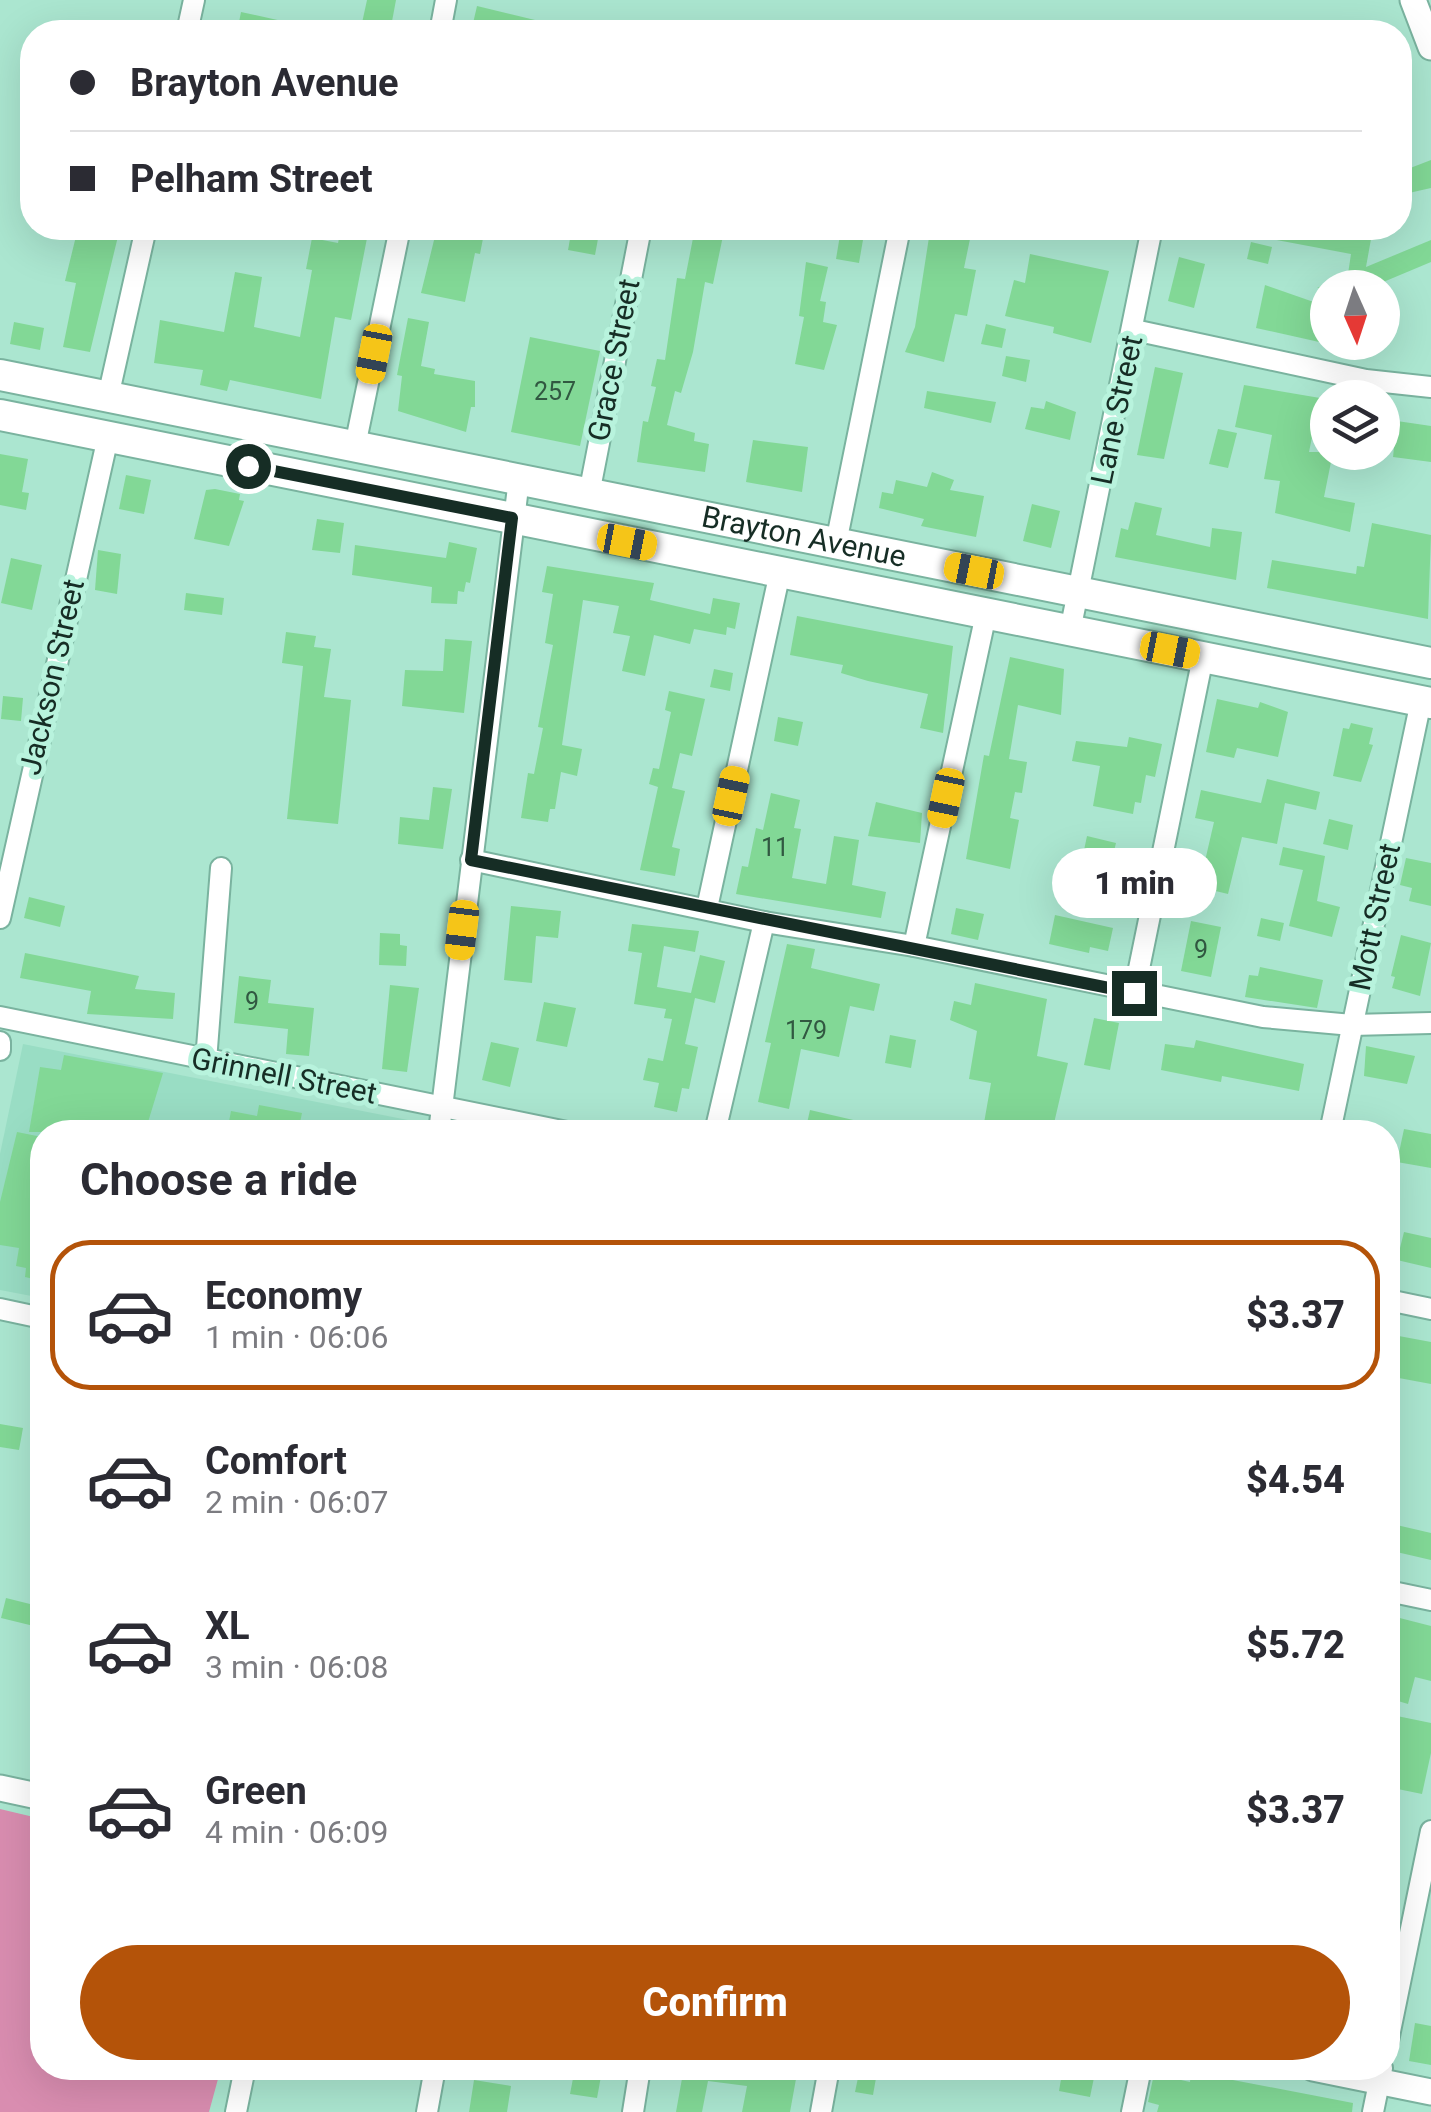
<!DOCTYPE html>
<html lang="en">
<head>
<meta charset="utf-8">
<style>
	body { margin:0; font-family:Roboto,sans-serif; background:#f2f2f3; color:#2b2b33; height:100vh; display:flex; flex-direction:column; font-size:38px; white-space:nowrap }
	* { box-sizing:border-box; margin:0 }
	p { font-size:32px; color:#7c7c81 }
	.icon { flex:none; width:55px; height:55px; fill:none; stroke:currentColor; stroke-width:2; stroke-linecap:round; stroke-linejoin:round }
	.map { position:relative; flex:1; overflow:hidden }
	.details { position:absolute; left:30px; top:1120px; width:1370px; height:960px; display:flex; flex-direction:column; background:#fff; border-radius:40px; box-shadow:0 10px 40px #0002 }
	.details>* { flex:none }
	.banner { position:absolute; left:20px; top:20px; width:1392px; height:220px; border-radius:40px; box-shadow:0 10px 40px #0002; display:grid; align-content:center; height:220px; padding:0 50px; background:#fff }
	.needle { width:65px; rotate:177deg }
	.buttons { position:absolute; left:1310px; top:270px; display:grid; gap:20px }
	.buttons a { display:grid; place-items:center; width:90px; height:90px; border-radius:50%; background:#fff; box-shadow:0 10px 40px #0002; font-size:50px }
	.end { position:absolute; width:45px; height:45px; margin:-22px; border:12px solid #162d25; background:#fff; box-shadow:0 0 0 5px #fff }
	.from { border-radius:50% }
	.bubble { position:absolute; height:70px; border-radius:35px; background:#fff; box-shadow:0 10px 40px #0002; font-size:32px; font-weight:800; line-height:70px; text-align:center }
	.car { position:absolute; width:30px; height:60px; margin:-30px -15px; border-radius:12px; box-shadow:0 0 8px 2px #0007; background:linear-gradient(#f5c518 24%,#345 0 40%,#f5c518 0 76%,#345 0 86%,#f5c518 0) }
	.banner b { display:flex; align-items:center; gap:35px; height:95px; font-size:38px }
	.banner b+b { border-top:2px solid #e1e1e2 }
	.banner i { width:25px; height:25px; background:#2b2b33 }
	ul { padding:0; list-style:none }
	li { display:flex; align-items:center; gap:30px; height:150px; margin:0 20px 15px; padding:0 30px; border:5px solid transparent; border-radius:40px }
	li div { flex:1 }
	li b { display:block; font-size:38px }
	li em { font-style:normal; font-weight:800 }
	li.current { border-color:#b45309 }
	li>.icon { width:90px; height:90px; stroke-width:1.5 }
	h2 { padding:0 50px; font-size:45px; line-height:120px }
	.action { display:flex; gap:20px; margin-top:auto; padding:20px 50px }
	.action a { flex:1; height:115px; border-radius:60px; background:#b45309; color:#fff; font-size:40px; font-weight:800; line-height:115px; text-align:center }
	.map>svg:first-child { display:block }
	.built { fill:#99ddc4 }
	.green { fill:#d98db0 }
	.building { fill:#82d896 }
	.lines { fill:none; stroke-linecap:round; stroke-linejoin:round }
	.minor-casing { stroke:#7ab39f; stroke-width:24 }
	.tertiary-casing { stroke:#7ab39f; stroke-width:29 }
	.secondary-casing { stroke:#7ab39f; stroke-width:34 }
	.minor { stroke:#fff; stroke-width:20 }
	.tertiary { stroke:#fff; stroke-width:25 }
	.secondary { stroke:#fff; stroke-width:30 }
	.route { stroke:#162d25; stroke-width:12 }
	.labels { text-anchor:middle; stroke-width:10; stroke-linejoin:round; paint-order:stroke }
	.number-label { font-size:25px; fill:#315841 }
	.street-label { font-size:30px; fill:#162d25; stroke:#b8f3dd }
</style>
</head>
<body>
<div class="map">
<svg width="1431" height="2112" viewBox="0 0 1431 2112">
	<rect width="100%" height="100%" fill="#abe6d0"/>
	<path class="built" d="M 23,1044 L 423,1123 L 422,1132 L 42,1132 L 42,1298 L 0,1290 L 0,1154 Z"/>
	<path class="green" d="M 0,1809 L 42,1819 L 42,2068 L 221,2068 L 209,2112 L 0,2112 Z"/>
	<g class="building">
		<path d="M 367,0 L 396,0 L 390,32 L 360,32 Z"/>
		<path d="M 477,6 L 560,26 L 559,32 L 471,32 Z"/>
		<path d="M 241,12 L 300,25 L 299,32 L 237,32 Z"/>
		<path d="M 1431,160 L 1431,188 L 1400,195 L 1400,172 Z"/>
		<path d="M 78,228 L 120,228 L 90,352 L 63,347 L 76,283 L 65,281 Z"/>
		<path d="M 341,228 L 369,228 L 351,320 L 335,317 L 321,399 L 230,380 L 227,391 L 200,385 L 203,370 L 154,363 L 160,320 L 224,332 L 235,272 L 262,277 L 254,327 L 300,337 L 312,270 L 306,269 L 312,238 L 338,243 Z"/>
		<path d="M 437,228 L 485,228 L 480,254 L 475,253 L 465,302 L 421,293 Z"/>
		<path d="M 572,228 L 600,228 L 595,255 L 568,250 Z"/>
		<path d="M 695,228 L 724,231 L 713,284 L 705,282 L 693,352 L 681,393 L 675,391 L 667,425 L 695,433 L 694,441 L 709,444 L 705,472 L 637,462 L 643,421 L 648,422 L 656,387 L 651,386 L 657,359 L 665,360 L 677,278 L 685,279 Z"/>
		<path d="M 1256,228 L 1373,228 L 1366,267 L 1431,240 L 1431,262 L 1369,288 L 1317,288 L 1348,274 L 1351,254 L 1255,236 Z"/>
		<path d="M 841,229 L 864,234 L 859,263 L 836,259 Z"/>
		<path d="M 930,231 L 970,239 L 964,268 L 976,270 L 967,316 L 955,314 L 944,362 L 905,352 L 915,327 Z"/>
		<path d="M 1251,242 L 1272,247 L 1268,264 L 1247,259 Z"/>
		<path d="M 1030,254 L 1109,271 L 1091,343 L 1053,333 L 1054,327 L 1005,316 L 1014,280 L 1025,283 Z"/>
		<path d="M 1179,257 L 1205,264 L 1194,308 L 1168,301 Z"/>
		<path d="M 806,262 L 828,267 L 820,301 L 826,302 L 823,322 L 837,325 L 824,370 L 795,364 L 804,317 L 799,316 Z"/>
		<path d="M 1265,285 L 1328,307 L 1328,344 L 1256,328 Z"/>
		<path d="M 408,318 L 429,322 L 421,366 L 435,369 L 434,374 L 475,381 L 475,407 L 471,407 L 466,432 L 398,411 L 402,376 L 397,375 Z"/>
		<path d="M 14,322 L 44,328 L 40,350 L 10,344 Z"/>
		<path d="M 986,324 L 1006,329 L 1002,348 L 981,344 Z"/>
		<path d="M 530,337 L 600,351 L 580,446 L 511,432 Z"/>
		<path d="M 1006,356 L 1030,360 L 1026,382 L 1002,376 Z"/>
		<path d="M 1155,367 L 1183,373 L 1164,459 L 1137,455 Z"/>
		<path d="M 1244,385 L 1320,398 L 1309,452 L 1333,452 L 1324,497 L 1355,503 L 1350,532 L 1275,513 L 1280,481 L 1264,479 L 1272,435 L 1235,427 Z"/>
		<path d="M 927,391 L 996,402 L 991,423 L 924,408 Z"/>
		<path d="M 1046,401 L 1076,412 L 1070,440 L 1025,429 L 1031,407 L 1044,409 Z"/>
		<path d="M 1397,421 L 1431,426 L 1431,462 L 1393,457 Z"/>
		<path d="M 1218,429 L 1237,433 L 1228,468 L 1209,464 Z"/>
		<path d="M 753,440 L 808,447 L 802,492 L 746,482 Z"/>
		<path d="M 0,454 L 28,459 L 22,492 L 29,493 L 26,510 L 0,505 Z"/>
		<path d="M 932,472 L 954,480 L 950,490 L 984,496 L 976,537 L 921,526 L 924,519 L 879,508 L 882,492 L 893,494 L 896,480 L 927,487 Z"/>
		<path d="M 126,475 L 151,480 L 144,514 L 119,509 Z"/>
		<path d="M 215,489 L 240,494 L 239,500 L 244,501 L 229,546 L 194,539 L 206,490 Z"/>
		<path d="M 1135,502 L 1162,508 L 1156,535 L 1210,547 L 1212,528 L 1242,532 L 1236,580 L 1115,557 L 1121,528 L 1128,530 Z"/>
		<path d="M 1032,504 L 1060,511 L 1051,548 L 1023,541 Z"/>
		<path d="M 317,519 L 344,523 L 340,553 L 312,550 Z"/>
		<path d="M 1372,523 L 1431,535 L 1428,619 L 1267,588 L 1272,560 L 1356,574 L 1357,566 L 1364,567 Z"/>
		<path d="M 449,542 L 477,548 L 470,583 L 466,582 L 464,592 L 458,591 L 457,604 L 431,603 L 432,587 L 352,575 L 355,545 L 446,558 Z"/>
		<path d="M 98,550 L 121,554 L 117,594 L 95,590 Z"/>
		<path d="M 11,558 L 42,565 L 32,610 L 1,603 Z"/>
		<path d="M 547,566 L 654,583 L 650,600 L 710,614 L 713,598 L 740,603 L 735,629 L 727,627 L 726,635 L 694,629 L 690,644 L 654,635 L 645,676 L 622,671 L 630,636 L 613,633 L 619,606 L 583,600 L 562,745 L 582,749 L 577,776 L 561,772 L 555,809 L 550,809 L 548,822 L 521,818 L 528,773 L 534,774 L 543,728 L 538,727 L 553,645 L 545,643 L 553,594 L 542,592 Z"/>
		<path d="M 186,593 L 224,598 L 222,615 L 184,610 Z"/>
		<path d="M 797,616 L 953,646 L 943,733 L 920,728 L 928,694 L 868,681 L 841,673 L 843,665 L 790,655 Z"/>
		<path d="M 286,632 L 316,636 L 314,647 L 331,649 L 324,697 L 351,700 L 338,824 L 287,819 L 303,666 L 282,663 Z"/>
		<path d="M 445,639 L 472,641 L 464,713 L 402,706 L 405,670 L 443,671 Z"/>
		<path d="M 1010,657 L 1064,669 L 1061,715 L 1018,705 L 1009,759 L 1027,762 L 1022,793 L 1015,792 L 1010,818 L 1019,820 L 1010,869 L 966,859 L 984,755 L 989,756 Z"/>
		<path d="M 714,669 L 733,673 L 730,691 L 710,687 Z"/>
		<path d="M 669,691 L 705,699 L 692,756 L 680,753 L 672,788 L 685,791 L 672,847 L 680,849 L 675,876 L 640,870 L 658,787 L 649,784 L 653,768 L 659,769 L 671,712 L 665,710 Z"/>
		<path d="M 3,696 L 23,698 L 21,721 L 1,719 Z"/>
		<path d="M 1217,699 L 1258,708 L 1260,702 L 1288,712 L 1278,757 L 1237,748 L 1234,758 L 1206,752 Z"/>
		<path d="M 778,717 L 803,722 L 798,746 L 774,741 Z"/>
		<path d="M 1351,723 L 1373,728 L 1369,744 L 1373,745 L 1361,782 L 1333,776 L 1343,728 L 1349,729 Z"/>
		<path d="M 1129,737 L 1162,744 L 1155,777 L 1146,775 L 1141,803 L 1135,802 L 1133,814 L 1093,806 L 1100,766 L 1072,761 L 1076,741 L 1127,747 Z"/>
		<path d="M 1267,779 L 1320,792 L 1316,810 L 1285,803 L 1277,844 L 1242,837 L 1228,894 L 1199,887 L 1214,822 L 1195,818 L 1201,790 L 1261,803 Z"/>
		<path d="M 433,787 L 452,789 L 443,849 L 398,844 L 400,817 L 429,820 Z"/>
		<path d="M 771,793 L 800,800 L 794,828 L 801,829 L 792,878 L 826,884 L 834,836 L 859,840 L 852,885 L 886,892 L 881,918 L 736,894 L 742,866 L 748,867 L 756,828 L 763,830 Z"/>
		<path d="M 876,802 L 922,813 L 920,843 L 868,836 Z"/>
		<path d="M 1329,819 L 1353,825 L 1348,850 L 1323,844 Z"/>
		<path d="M 1087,836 L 1116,843 L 1108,876 L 1080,869 Z"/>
		<path d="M 1283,847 L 1325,856 L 1317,901 L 1340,907 L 1332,937 L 1289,926 L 1303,870 L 1279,865 Z"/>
		<path d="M 1406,858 L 1431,863 L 1431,906 L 1409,901 L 1412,888 L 1400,885 Z"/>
		<path d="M 29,897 L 65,906 L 60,927 L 24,918 Z"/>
		<path d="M 511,906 L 561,911 L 558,938 L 536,936 L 532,983 L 504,980 Z"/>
		<path d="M 956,908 L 984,914 L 978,940 L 951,934 Z"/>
		<path d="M 1055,915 L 1113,928 L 1108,951 L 1090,947 L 1089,953 L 1049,944 Z"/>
		<path d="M 1261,918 L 1284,923 L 1280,941 L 1257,936 Z"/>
		<path d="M 1191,921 L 1221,927 L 1211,977 L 1181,971 Z"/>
		<path d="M 632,924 L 699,931 L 695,952 L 664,946 L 657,987 L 691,993 L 700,955 L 725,961 L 715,1003 L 695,998 L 685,1044 L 698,1047 L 689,1089 L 682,1088 L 677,1112 L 654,1107 L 659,1083 L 643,1080 L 648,1058 L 663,1061 L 672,1019 L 664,1018 L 666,1009 L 634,1004 L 642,953 L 628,951 Z"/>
		<path d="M 380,933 L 400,934 L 400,945 L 407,946 L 406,966 L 379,965 Z"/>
		<path d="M 1401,935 L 1431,943 L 1420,996 L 1392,988 L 1395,977 L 1391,976 Z"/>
		<path d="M 787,944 L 815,949 L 811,968 L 880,984 L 874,1011 L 850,1006 L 839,1057 L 801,1049 L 789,1109 L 758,1102 L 771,1043 L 765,1042 Z"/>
		<path d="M 25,953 L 139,976 L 135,989 L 175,993 L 173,1019 L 87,1014 L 91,991 L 20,978 Z"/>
		<path d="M 1260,967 L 1323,980 L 1317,1008 L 1245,997 L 1249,975 L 1258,976 Z"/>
		<path d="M 239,976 L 271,980 L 268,1003 L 314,1008 L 309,1056 L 286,1054 L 288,1029 L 234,1023 Z"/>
		<path d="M 975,983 L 1047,999 L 1037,1056 L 1068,1063 L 1052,1132 L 1023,1132 L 984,1123 L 991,1083 L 969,1079 L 977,1031 L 950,1020 L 954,1001 L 971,1005 Z"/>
		<path d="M 390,985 L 419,988 L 407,1072 L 382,1069 Z"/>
		<path d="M 544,1002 L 576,1008 L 567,1047 L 536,1041 Z"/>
		<path d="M 1094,1018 L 1119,1023 L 1110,1070 L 1084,1065 Z"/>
		<path d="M 890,1035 L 916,1040 L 911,1068 L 885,1063 Z"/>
		<path d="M 1196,1040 L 1304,1064 L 1299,1091 L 1222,1076 L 1221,1082 L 1161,1070 L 1165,1044 L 1194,1048 Z"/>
		<path d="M 491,1042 L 519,1048 L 510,1087 L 482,1080 Z"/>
		<path d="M 1366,1046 L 1415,1056 L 1407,1084 L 1364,1076 Z"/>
		<path d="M 64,1055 L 163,1073 L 145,1132 L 29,1132 L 40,1067 L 61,1070 Z"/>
		<path d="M 259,1105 L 302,1113 L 298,1132 L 227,1132 L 231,1111 L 257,1116 Z"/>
		<path d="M 810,1110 L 875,1125 L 875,1132 L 805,1132 Z"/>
		<path d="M 1404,1129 L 1431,1134 L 1431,1168 L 1397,1162 Z"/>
		<path d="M 17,1132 L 42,1137 L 42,1281 L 25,1277 L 26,1268 L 16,1266 L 19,1248 L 0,1245 L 0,1202 Z"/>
		<path d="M 1404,1232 L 1431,1238 L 1431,1268 L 1397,1260 Z"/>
		<path d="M 1388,1334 L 1431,1342 L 1431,1384 L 1388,1376 Z"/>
		<path d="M 0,1424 L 23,1428 L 19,1450 L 0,1447 Z"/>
		<path d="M 1388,1523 L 1431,1533 L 1431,1560 L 1388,1550 Z"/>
		<path d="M 6,1598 L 42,1607 L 42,1628 L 1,1618 Z"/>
		<path d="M 1388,1615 L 1431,1626 L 1431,1681 L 1415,1677 L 1408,1704 L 1388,1698 L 1398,1656 L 1388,1654 Z"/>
		<path d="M 1397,1716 L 1431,1723 L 1431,1753 L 1422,1794 L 1388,1787 Z"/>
		<path d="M 1415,2023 L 1431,2026 L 1431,2065 L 1409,2061 Z"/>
		<path d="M 575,2068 L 602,2071 L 597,2098 L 570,2094 Z"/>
		<path d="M 692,2068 L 798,2068 L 790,2112 L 742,2112 L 747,2086 L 708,2081 L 702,2112 L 676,2112 L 683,2073 L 692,2074 Z"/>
		<path d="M 1063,2068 L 1096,2068 L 1090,2097 L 1059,2091 Z"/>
		<path d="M 1191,2072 L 1353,2103 L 1352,2112 L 1157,2112 L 1159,2105 L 1148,2102 L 1154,2074 L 1190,2082 Z"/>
		<path d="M 859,2073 L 876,2078 L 873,2095 L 855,2092 Z"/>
		<path d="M 474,2080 L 511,2086 L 507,2112 L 469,2112 Z"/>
	</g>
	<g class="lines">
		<g class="minor-casing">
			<g id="minor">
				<path d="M 187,32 L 194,0"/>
				<path d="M 440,32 L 446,0"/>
				<path d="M 1134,330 L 1366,380 L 1431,387"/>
				<path d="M 108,397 L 146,228"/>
				<path d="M 355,446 L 400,228"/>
				<path d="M 589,494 L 641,228"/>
				<path d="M 836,543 L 900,228"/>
				<path d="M 1070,631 L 1152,228"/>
				<path d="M 471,860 L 764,922 L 914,946 L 1263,1017 L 1352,1025 L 1431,1023"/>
				<path d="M 707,908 L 780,572"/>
				<path d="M 0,918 L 108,437"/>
				<path d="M 914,946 L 986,614"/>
				<path d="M 1134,993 L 1203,657"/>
				<path d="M 0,1017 L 567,1132"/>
				<path d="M 0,1042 L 0,1050"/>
				<path d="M 206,1061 L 221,868"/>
				<path d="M 439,1132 L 519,479"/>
				<path d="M 715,1132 L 764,922"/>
				<path d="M 1330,1132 L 1421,701"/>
				<path d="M 1388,1300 L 1431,1309"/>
				<path d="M 0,1309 L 42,1318"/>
				<path d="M 1388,1591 L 1431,1600"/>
				<path d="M 1388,2041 L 1431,1831"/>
				<path d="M 236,2112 L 245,2068"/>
				<path d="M 427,2112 L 435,2068"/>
				<path d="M 633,2112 L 640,2068"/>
				<path d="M 821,2112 L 829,2068"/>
				<path d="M 1132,2112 L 1141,2068"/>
				<path d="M 1373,2112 L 1382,2068"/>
			</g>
		</g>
		<g class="tertiary-casing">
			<g id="tertiary">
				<path d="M 1413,0 L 1431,47"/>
				<path d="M 0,1788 L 42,1797"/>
				<path d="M 1313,2068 L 1431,2092"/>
			</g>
		</g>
		<g class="secondary-casing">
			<g id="secondary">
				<path id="s1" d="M 0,375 L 1431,663"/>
				<path d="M 0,415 L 1431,703"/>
			</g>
		</g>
		<use href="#minor" class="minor"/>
		<use href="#tertiary" class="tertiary"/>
		<use href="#secondary" class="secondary"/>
	</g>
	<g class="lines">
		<path class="route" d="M 248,466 L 512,518 L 471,860 L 1134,993"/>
	</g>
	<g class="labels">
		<g class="number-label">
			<text x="555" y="400">257</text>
			<text x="775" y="856">11</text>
			<text x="1201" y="958">9</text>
			<text x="252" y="1010">9</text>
			<text x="806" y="1039">179</text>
		</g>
		<g class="street-label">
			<text transform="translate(614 360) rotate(-79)" y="10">Grace Street</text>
			<text transform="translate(1117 410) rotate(-78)" y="10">Lane Street</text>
			<text dy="10" stroke="none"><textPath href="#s1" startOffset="820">Brayton Avenue</textPath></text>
			<text transform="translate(52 677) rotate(-77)" y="10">Jackson Street</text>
			<text transform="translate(1375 917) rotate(-78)" y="10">Mott Street</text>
			<text transform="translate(284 1076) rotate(11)" y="10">Grinnell Street</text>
		</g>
	</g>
</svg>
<div class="buttons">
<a><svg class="needle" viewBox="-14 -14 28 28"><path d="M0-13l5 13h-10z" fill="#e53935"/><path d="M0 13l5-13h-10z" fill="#7c7c81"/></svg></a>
<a><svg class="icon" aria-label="layers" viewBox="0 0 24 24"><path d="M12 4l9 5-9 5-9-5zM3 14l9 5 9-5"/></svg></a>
</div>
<i class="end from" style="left:248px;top:466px"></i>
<i class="end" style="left:1134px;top:993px"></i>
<div class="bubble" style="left:1052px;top:848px;width:165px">1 min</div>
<i class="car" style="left:374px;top:354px;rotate:191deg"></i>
<i class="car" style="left:627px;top:542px;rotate:101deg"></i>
<i class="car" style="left:974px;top:571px;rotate:281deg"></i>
<i class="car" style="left:1170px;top:650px;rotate:101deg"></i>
<i class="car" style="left:731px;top:796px;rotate:12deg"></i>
<i class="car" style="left:946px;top:798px;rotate:192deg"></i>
<i class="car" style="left:462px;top:930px;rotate:187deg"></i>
<div class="banner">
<b><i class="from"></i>Brayton Avenue</b>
<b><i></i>Pelham Street</b>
</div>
<section class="details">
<h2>Choose a ride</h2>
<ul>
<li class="current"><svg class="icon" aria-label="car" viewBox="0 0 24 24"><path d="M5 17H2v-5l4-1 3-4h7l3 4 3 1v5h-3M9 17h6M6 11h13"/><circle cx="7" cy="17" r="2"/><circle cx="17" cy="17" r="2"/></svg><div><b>Economy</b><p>1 min · 06:06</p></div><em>$3.37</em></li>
<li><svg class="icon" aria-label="car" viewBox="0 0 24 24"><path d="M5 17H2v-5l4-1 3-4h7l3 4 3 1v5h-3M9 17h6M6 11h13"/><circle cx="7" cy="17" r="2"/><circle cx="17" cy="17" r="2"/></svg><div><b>Comfort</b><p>2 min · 06:07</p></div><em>$4.54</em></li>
<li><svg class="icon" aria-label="car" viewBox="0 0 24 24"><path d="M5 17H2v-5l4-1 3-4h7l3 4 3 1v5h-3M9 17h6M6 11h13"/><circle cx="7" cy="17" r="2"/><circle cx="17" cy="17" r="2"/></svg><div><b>XL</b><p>3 min · 06:08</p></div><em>$5.72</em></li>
<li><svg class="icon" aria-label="car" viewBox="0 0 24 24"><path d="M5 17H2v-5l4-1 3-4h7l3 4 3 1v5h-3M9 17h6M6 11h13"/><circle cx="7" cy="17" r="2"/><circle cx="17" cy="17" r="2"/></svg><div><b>Green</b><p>4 min · 06:09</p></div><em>$3.37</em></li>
</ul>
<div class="action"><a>Confirm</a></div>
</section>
</div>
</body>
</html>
